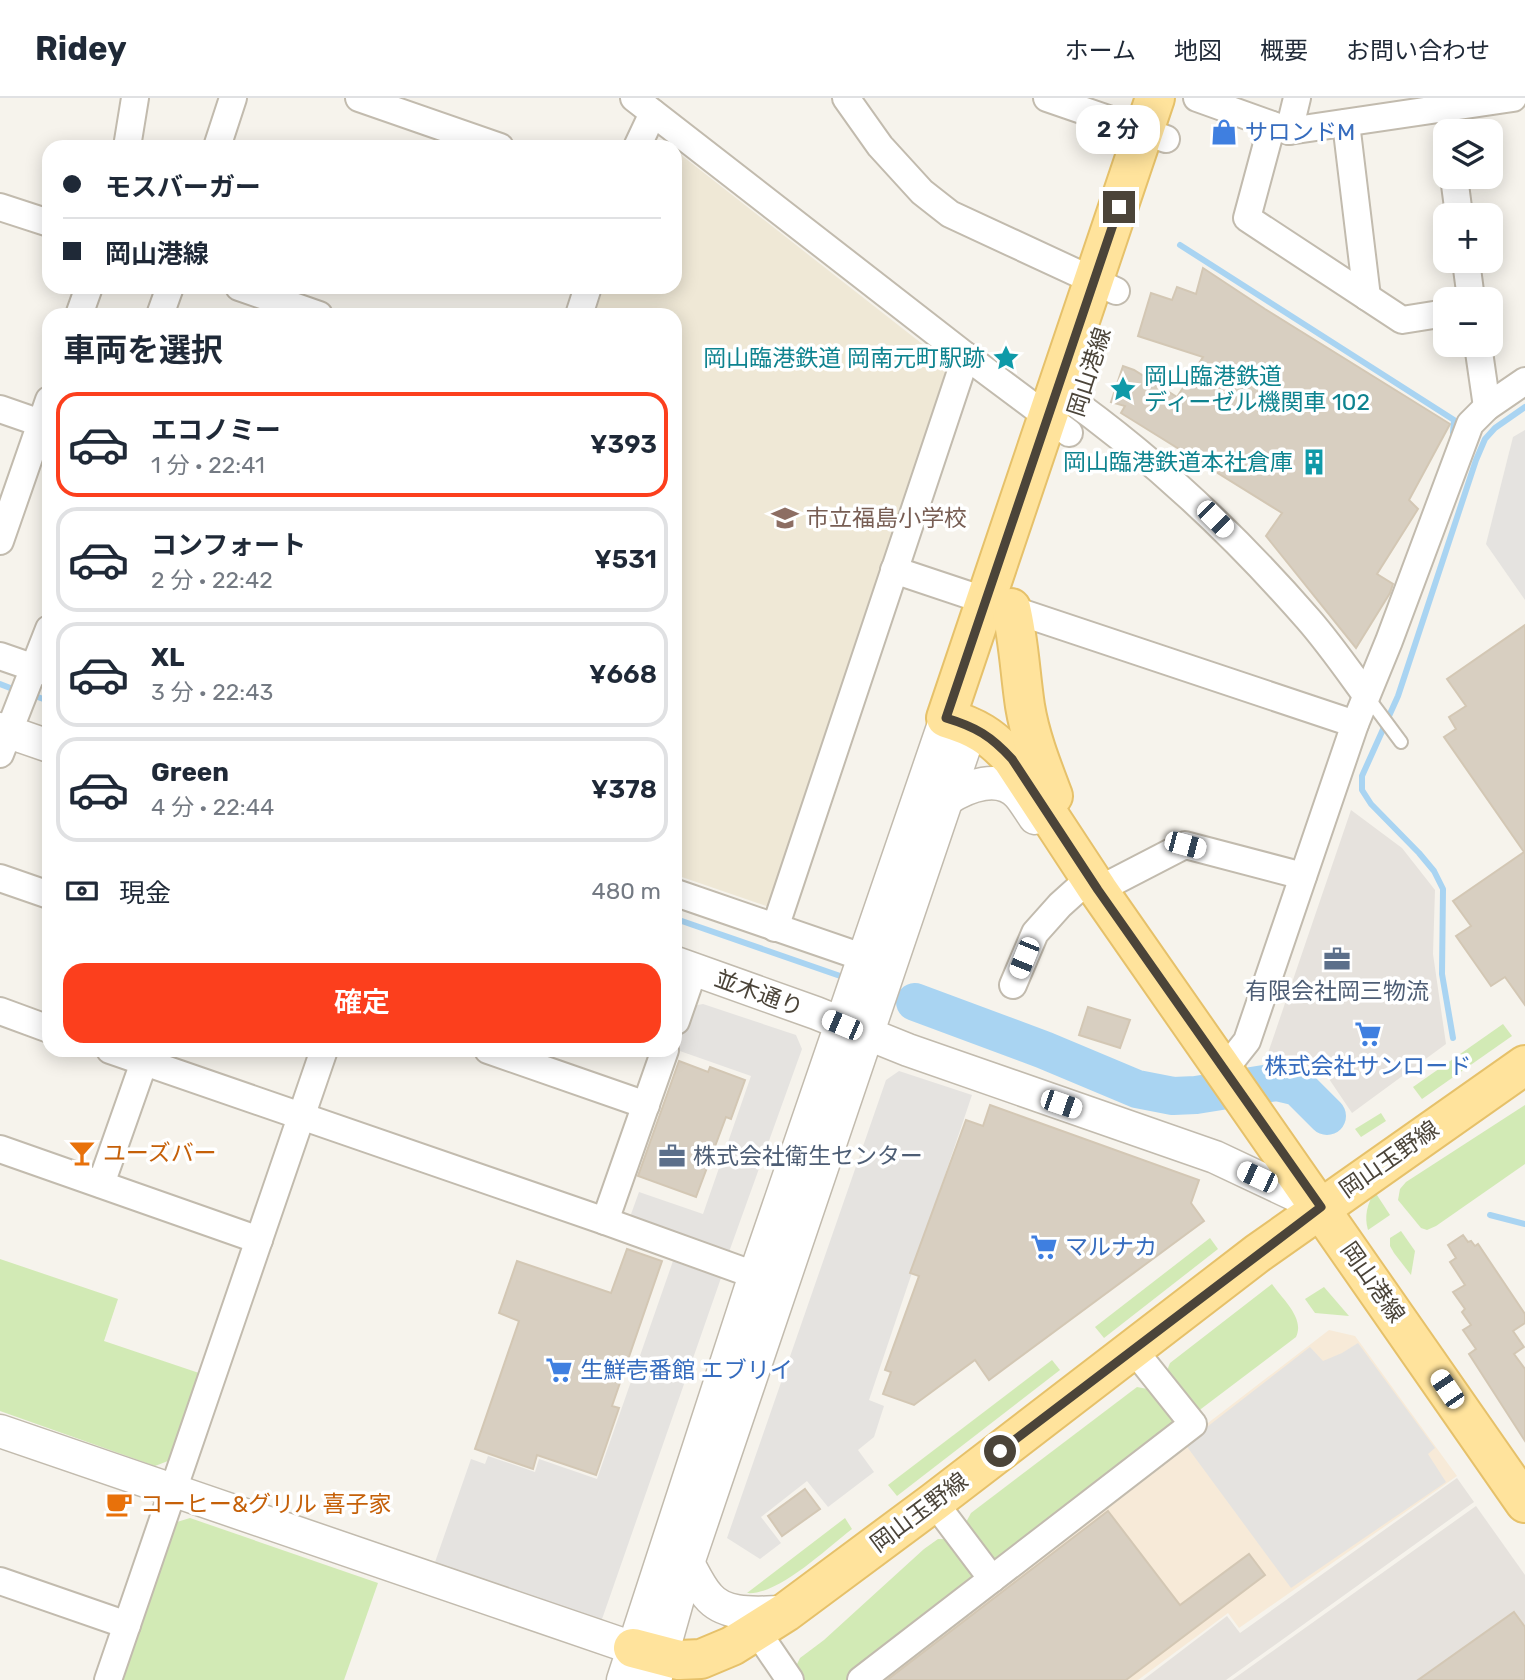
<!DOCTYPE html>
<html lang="ja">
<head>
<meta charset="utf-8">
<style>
	body { margin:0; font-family:Rubik,"Noto Sans JP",sans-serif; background:#f2f2f3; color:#1f2937; height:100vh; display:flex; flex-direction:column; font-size:26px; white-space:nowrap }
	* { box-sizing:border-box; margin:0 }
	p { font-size:23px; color:#747a83 }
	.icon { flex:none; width:38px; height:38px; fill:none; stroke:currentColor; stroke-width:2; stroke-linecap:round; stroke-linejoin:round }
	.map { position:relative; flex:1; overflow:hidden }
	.panel { position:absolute; left:42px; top:210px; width:640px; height:749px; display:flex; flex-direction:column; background:#fff; border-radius:21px; box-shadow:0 4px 18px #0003 }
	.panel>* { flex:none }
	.guide { position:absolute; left:42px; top:42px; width:640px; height:154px; border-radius:21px; box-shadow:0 4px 18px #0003; display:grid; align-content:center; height:154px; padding:0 21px; background:#fff }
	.buttons { position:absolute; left:1433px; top:21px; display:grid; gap:14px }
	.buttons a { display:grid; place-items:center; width:70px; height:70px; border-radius:14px; background:#fff; box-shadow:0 4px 18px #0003; font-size:35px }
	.end { position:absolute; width:32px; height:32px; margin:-16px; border:9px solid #4b4439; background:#fff; box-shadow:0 0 0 4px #fff }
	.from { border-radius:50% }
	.bubble { position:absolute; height:49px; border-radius:21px; background:#fff; box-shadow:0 4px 18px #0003; font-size:23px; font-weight:600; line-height:49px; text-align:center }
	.car { position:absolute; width:21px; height:42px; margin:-21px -10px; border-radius:9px; box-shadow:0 0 5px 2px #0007; background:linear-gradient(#fff 24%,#345 0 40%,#fff 0 76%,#345 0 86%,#fff 0) }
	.guide b { display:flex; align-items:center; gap:24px; height:66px; font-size:26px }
	.guide b+b { border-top:2px solid #e0e1e3 }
	.guide i { width:18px; height:18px; background:#1f2937 }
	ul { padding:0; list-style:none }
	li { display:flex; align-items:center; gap:21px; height:105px; margin:0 14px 10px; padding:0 7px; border:4px solid #e0e1e3; border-radius:21px }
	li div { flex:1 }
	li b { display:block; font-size:26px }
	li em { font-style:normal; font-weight:600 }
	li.selected { border-color:#fc3f1d }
	li>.icon { width:63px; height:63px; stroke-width:1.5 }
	h2 { padding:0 21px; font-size:32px; line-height:84px }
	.pay { display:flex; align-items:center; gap:18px; height:77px; padding:0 21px; font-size:26px }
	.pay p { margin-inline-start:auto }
	.cta { display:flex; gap:14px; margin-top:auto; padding:14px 21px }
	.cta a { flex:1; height:80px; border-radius:21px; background:#fc3f1d; color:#fff; font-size:28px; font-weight:600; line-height:80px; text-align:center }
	header { display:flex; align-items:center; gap:42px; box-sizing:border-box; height:98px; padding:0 35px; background:#fff; border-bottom:2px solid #e0e1e3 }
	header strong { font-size:33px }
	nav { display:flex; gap:38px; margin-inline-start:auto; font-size:24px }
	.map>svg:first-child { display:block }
	.commercial { fill:#f7ead8 }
	.industrial { fill:#e6e2dd }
	.education { fill:#efe8d6 }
	.green { fill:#d2eab5 }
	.parking { fill:#e5e3e0 }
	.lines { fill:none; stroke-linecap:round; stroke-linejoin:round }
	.stream { stroke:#a9d4f2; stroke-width:6 }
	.river { stroke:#a9d4f2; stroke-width:38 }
	.building { fill:#d8cfc1; stroke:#d3c7b4; stroke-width:2 }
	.service-casing { stroke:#c2bbae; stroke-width:16 }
	.minor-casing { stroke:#c2bbae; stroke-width:30 }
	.tertiary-casing { stroke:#c2bbae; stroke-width:35 }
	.primary-casing { stroke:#e6c16a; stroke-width:42 }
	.service { stroke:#fff; stroke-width:12 }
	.minor { stroke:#fff; stroke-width:26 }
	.tertiary { stroke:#fff; stroke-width:32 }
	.primary { stroke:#ffe39c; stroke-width:38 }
	.route { stroke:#4b4439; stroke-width:9 }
	.labels { text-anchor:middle; stroke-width:7; stroke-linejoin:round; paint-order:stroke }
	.shop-label { font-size:23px; fill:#366cbe; stroke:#fff; text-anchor:start }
	.culture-label { font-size:23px; fill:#0d838f; stroke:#fff; text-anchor:end }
	.street-label { font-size:23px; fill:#4b4439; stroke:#fff }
	.education-label { font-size:23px; fill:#785e54; stroke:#fff; text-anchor:start }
	.service-label { font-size:23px; fill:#4e5e75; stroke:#fff }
	.food-label { font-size:23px; fill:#c56008; stroke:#fff; text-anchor:start }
</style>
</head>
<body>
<header>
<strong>Ridey</strong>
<nav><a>ホーム</a><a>地図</a><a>概要</a><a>お問い合わせ</a></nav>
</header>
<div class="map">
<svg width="1525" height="1582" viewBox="0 0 1525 1582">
	<rect width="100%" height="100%" fill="#f6f3ec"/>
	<path class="commercial" d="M 1329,1232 L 1355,1238 L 1457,1378 L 1239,1530 L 1228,1515 L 1138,1582 L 874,1582 Z"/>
	<g class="industrial">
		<path d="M 1351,712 L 1402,750 L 1435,792 L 1433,856 L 1446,946 L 1352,1015 L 1325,975 L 1268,955 Z"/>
		<path d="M 1457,1380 L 1474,1404 L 1226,1582 L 1143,1582 L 1227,1518 L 1240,1535 Z"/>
		<path d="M 1476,1408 L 1525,1477 L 1525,1582 L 1232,1582 Z"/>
	</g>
	<path class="education" d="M 676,53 L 953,270 L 772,810 L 676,777 L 676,217 L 594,217 L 604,189 L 676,189 Z"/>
	<g class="green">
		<path d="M 1503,926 L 1512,938 L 1422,1001 L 1413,989 Z"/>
		<path d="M 1525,1007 L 1525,1066 L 1436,1128 L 1427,1132 L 1421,1130 L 1398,1102 L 1400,1091 L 1406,1084 Z"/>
		<path d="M 1381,1015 L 1386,1023 L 1361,1039 L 1355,1031 Z"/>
		<path d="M 1375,1094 L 1390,1117 L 1368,1132 C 1364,1119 1367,1105 1375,1094 Z"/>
		<path d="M 1401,1133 L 1415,1153 L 1411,1177 L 1394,1155 L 1390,1148 L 1390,1140 Z"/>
		<path d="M 1210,1140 L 1218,1151 L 1104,1240 L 1095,1229 Z"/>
		<path d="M 0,1161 L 118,1201 L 104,1243 L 199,1275 L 168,1363 L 155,1368 L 0,1313 Z"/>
		<path d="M 1272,1186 C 1283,1202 1305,1220 1296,1239 L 1193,1317 L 1166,1275 L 1170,1265 Z"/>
		<path d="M 1324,1189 L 1349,1218 L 1315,1215 L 1305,1201 Z"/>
		<path d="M 1052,1262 L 1060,1272 L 897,1398 L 888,1387 Z"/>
		<path d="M 1137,1289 L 1153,1292 L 1179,1326 L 995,1470 L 965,1426 L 971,1415 Z"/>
		<path d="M 190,1420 L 378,1485 L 344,1582 L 121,1582 L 177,1424 Z"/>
		<path d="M 845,1420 L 852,1431 C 827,1450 778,1498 747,1495 Z"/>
		<path d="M 938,1441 L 946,1441 L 983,1481 L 850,1582 L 799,1582 L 794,1572 L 800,1560 L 824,1542 L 924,1451 Z"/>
	</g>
	<g class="parking">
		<path d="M 1525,332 L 1525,502 L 1486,446 L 1513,339 Z"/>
		<path d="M 703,906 L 796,937 L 802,951 L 729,1154 L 630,1119 L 639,1094 L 703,1116 L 751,978 L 677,952 L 692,908 Z"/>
		<path d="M 899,973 L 972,997 L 869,1302 L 884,1308 L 874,1339 L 858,1352 L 874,1374 L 828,1409 L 807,1383 L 761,1419 L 781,1445 L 760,1461 L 727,1440 L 886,982 Z"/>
		<path d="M 673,1163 L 721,1180 L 601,1524 L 434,1467 L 471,1361 L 485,1366 L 488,1358 L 535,1374 L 539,1361 L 597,1381 Z"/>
		<path d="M 1358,1245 L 1435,1350 L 1428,1356 L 1446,1384 L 1291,1490 L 1185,1346 L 1310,1249 L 1323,1263 L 1342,1255 Z"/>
	</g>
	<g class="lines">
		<g class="stream">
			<path d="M 1180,147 L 1454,322 L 1453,335 L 1459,338"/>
			<path d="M 0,586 L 18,593"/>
			<path d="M 32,597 L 49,603"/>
			<path d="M 676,821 L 846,880"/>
			<path d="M 889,895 L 915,904"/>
			<path d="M 1453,940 L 1442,876 L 1443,791 L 1434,773 L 1419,755 L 1371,706 L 1362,692 L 1362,678 L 1398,598 L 1476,362 L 1485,341 L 1495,330 L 1525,309"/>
			<path d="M 1490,1117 L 1525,1126"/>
		</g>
		<path class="river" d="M 915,904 L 1044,952 L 1137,991 L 1173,998 L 1196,997 L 1277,984 L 1298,989 L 1327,1018"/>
	</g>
	<g class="building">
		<path d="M 1203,170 L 1265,211 L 1450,326 L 1409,402 L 1418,411 L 1377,476 L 1393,486 L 1390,495 L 1356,550 L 1266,438 L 1282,415 L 1121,315 L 1125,308 L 1111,304 L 1123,268 L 1134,272 L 1177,299 L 1203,259 L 1138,238 L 1151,195 L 1172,202 L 1177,189 L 1196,196 Z"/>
		<path d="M 1525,527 L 1525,907 L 1505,879 L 1491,888 L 1456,838 L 1471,828 L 1453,803 L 1524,754 L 1444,639 L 1456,631 L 1449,619 L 1466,608 L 1447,581 Z"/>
		<path d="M 1088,909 L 1130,922 L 1120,950 L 1079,937 Z"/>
		<path d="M 679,963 L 708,974 L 710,969 L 745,982 L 731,1021 L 726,1019 L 696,1099 L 638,1078 Z"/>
		<path d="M 990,1007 L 1199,1082 L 1191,1105 L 1204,1123 L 989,1282 L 975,1262 L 914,1307 L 883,1296 L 891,1274 L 885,1272 L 919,1178 L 910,1175 L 966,1022 L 983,1028 Z"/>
		<path d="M 1463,1137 L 1468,1144 L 1471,1143 L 1475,1148 L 1478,1146 L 1525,1216 L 1525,1225 L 1513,1233 L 1524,1249 L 1514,1256 L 1525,1271 L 1525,1343 L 1469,1256 L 1476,1251 L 1463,1232 L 1471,1227 L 1462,1214 L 1465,1211 L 1453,1194 L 1465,1187 L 1450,1164 L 1456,1160 L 1448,1147 Z"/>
		<path d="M 627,1151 L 662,1163 L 612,1308 L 619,1310 L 596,1377 L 537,1357 L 533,1371 L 475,1351 L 519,1223 L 499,1215 L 517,1163 L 611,1195 Z"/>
		<path d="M 805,1391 L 820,1411 L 782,1438 L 768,1418 Z"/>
		<path d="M 1108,1413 L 1180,1507 L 1249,1456 L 1265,1477 L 1126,1582 L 887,1582 Z"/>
		<path d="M 1514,1514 L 1525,1529 L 1525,1582 L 1418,1582 Z"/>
	</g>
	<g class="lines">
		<g class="service-casing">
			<path id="service" d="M 1366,597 L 1401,644"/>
		</g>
		<g class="minor-casing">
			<g id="minor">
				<path d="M 359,0 L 500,49"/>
				<path d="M 634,0 L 966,258 L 1069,335"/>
				<path d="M 846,0 L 880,48 L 922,94 L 950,116 L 1116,193"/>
				<path d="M 1047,0 L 1166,41"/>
				<path d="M 1197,0 L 1289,33 L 1513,0"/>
				<path d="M 1346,25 L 1367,199"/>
				<path d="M 1272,27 L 1247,120 L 1402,222 L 1446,215"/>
				<path d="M 1289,33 L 1297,0"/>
				<path d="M 127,49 L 135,0"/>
				<path d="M 217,49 L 233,0"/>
				<path d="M 637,49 L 653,15"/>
				<path d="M 1454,79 L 1459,117"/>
				<path d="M 0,109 L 49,125"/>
				<path d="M 1466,163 L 1471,201"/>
				<path d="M 239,189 L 319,217"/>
				<path d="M 79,217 L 89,189"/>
				<path d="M 160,217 L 170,189"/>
				<path d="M 579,217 L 588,189"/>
				<path d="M 1478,247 L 1487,309"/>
				<path d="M 1057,292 C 1150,357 1233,435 1308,521 C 1329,545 1347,571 1366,597"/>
				<path d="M 0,311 L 49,328"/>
				<path d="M 0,443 L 49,302"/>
				<path d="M 894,472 L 1355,626"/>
				<path d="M 0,558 L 49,575"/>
				<path d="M 0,656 L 49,531"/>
				<path d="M 0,780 L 49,797"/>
				<path d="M 1098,792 L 1185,747 L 1303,778"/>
				<path d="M 676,795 L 865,860"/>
				<path d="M 775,830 L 966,258"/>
				<path d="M 1013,887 L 1035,835 L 1060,807 L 1090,780"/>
				<path d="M 0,913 L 49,931"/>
				<path d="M 676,923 L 694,871"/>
				<path d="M 110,952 L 605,1123 L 774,1184"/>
				<path d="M 488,952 L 646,1007"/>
				<path d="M 1224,972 L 1247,943 L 1355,626 L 1389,543 L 1470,326 L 1487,309 L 1525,283"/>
				<path d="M 0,1051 L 259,1142"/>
				<path d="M 101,1086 L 144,964"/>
				<path d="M 605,1123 L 665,952"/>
				<path d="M 934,1404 L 992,1481"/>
				<path d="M 0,1483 L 127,1527"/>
				<path d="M 756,1532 L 790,1582"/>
				<path d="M 108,1582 L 324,952"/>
				<path d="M 861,1582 L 1193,1326 L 1133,1251"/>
			</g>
		</g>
		<g class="tertiary-casing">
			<g id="tertiary">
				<path d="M 0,631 L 49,648"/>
				<path d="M 947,701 C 967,688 1000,675 1019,697 C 1025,704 1030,713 1035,720"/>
				<path d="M 676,865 L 816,915 L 908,952 L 1215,1059 L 1321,1109"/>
				<path d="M 0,1333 L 633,1550"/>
				<path d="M 688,1465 C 694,1476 700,1489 708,1498 C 726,1520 761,1514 786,1514"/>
				<path d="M 623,1582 L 755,1177 L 946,620"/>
				<path d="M 655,1582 L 688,1465 L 972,627"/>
			</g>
		</g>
		<g class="primary-casing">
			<g id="primary">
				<path d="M 1155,0 L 946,620 C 976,629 991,638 1012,661 L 1098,792 L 1525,1405"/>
				<path d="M 1011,510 C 1019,543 1020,575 1025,608 C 1030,639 1042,669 1053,698"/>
				<path d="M 633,1550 L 679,1562 L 701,1561 L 732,1548 L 786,1514 L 934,1404 L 1258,1155 L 1525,967"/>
			</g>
		</g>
		<use href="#service" class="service"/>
		<use href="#minor" class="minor"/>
		<use href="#tertiary" class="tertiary"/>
		<use href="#primary" class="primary"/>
	</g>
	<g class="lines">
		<path class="route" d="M 1000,1353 L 1321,1109 L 1098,792 L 1012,661 C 991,638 976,629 946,620 L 1119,109"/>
	</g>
	<defs>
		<g id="shop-bare" transform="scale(2.1)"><path d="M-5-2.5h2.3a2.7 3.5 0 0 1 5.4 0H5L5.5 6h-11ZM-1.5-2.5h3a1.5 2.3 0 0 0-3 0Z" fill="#3f7fe0" stroke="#fff" stroke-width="2.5" paint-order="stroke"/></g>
		<g id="sight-bare" transform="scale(2.1)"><path d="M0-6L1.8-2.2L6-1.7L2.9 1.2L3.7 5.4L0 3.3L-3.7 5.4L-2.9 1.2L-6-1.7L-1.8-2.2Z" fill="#0f9aa8" stroke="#fff" stroke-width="2.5" paint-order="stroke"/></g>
		<g id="building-bare" transform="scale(2.1)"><path d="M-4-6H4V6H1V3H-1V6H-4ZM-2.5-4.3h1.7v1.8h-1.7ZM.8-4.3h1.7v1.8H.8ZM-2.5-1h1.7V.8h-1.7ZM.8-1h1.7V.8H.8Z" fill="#0f9aa8" stroke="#fff" stroke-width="2.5" paint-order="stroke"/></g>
		<g id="school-bare" transform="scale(2.1)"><path d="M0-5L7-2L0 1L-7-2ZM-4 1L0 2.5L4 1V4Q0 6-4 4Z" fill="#8d6e63" stroke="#fff" stroke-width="2.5" paint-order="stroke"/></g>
		<g id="office-bare" transform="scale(2.1)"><path d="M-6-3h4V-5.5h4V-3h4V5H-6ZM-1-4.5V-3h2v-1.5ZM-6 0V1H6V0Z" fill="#5c6f8a" stroke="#fff" stroke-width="2.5" paint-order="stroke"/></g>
		<g id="supermarket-bare" transform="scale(2.1)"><path d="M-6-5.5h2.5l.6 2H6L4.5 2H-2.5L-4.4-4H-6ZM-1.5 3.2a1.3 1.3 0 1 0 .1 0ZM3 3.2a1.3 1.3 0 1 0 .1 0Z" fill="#3f7fe0" stroke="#fff" stroke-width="2.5" paint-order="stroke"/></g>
		<g id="bar-bare" transform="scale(2.1)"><path d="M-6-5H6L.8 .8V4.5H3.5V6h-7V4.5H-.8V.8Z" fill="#e8710a" stroke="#fff" stroke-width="2.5" paint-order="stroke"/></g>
		<g id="cafe-bare" transform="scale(2.1)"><path d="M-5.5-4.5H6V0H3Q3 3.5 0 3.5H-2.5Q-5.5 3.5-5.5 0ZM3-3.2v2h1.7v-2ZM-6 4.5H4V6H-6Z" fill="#e8710a" stroke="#fff" stroke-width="2.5" paint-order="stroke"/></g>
	</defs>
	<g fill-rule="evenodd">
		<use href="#shop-bare" x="1224" y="34"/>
		<use href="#sight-bare" x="1006" y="260"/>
		<use href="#sight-bare" x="1123" y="291"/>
		<use href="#building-bare" x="1314" y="364"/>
		<use href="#school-bare" x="785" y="420"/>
		<use href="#office-bare" x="1337" y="861"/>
		<use href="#supermarket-bare" x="1368" y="936"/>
		<use href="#bar-bare" x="82" y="1055"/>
		<use href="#office-bare" x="672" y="1058"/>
		<use href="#supermarket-bare" x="1044" y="1149"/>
		<use href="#supermarket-bare" x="559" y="1272"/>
		<use href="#cafe-bare" x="119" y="1406"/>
	</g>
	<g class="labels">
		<g class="shop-label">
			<text x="1245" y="42">サロンドM</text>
			<text x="1368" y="976" text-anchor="middle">株式会社サンロード</text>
			<text x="1065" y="1157">マルナカ</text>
			<text x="580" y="1280">生鮮壱番館 エブリイ</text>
		</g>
		<g class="culture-label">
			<text x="985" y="268">岡山臨港鉄道 岡南元町駅跡</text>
			<text x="1144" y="286" text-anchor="start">岡山臨港鉄道<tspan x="1144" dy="26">ディーゼル機関車 102</tspan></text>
			<text x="1293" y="372">岡山臨港鉄道本社倉庫</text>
		</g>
		<g class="street-label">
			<text transform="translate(1089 274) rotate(-72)" y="8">岡山港線</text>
			<text transform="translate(759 895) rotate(20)" y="8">並木通り</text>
			<text transform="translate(1389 1061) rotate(-35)" y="8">岡山玉野線</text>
			<text transform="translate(1373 1184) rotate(55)" y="8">岡山港線</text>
			<text transform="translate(919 1414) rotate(-37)" y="8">岡山玉野線</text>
		</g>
		<g class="education-label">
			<text x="806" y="428">市立福島小学校</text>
		</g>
		<g class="service-label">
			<text x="1337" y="901">有限会社岡三物流</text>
			<text x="693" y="1066" text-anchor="start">株式会社衛生センター</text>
		</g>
		<g class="food-label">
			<text x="103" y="1063">ユーズバー</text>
			<text x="140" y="1414">コーヒー&amp;グリル 喜子家</text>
		</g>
	</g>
</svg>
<div class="buttons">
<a><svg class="icon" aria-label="layers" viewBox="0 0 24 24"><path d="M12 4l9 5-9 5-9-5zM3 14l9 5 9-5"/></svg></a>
<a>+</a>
<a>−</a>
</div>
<i class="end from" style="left:1000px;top:1353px"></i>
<i class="end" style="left:1119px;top:109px"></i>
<div class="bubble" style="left:1076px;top:7px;width:84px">2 分</div>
<i class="car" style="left:1215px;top:421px;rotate:135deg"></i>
<i class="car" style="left:1185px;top:747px;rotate:105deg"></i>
<i class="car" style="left:1024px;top:860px;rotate:202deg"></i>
<i class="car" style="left:842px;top:927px;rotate:293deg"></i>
<i class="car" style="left:1061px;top:1006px;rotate:109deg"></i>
<i class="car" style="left:1257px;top:1079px;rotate:295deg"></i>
<i class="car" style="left:1447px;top:1291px;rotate:326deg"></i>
<div class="guide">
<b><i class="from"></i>モスバーガー</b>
<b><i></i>岡山港線</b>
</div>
<section class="panel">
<h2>車両を選択</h2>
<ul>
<li class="selected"><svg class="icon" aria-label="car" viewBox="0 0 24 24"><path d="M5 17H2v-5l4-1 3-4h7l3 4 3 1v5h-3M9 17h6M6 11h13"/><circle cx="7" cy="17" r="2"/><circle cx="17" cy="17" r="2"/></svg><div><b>エコノミー</b><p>1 分 · 22:41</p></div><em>¥393</em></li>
<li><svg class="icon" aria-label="car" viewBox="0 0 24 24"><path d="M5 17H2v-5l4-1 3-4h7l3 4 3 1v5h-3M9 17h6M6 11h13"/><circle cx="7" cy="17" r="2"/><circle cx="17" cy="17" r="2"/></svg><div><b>コンフォート</b><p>2 分 · 22:42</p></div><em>¥531</em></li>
<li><svg class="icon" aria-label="car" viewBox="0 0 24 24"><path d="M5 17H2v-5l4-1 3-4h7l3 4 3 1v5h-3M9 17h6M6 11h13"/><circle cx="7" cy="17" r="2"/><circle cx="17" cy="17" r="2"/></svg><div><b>XL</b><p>3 分 · 22:43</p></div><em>¥668</em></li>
<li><svg class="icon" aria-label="car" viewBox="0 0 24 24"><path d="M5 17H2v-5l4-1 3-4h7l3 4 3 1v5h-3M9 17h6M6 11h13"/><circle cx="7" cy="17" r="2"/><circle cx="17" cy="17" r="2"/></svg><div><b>Green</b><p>4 分 · 22:44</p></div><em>¥378</em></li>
</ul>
<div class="pay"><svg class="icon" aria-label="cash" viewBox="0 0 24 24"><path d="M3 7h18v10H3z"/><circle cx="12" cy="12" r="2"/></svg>現金<p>480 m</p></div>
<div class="cta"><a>確定</a></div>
</section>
</div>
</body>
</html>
